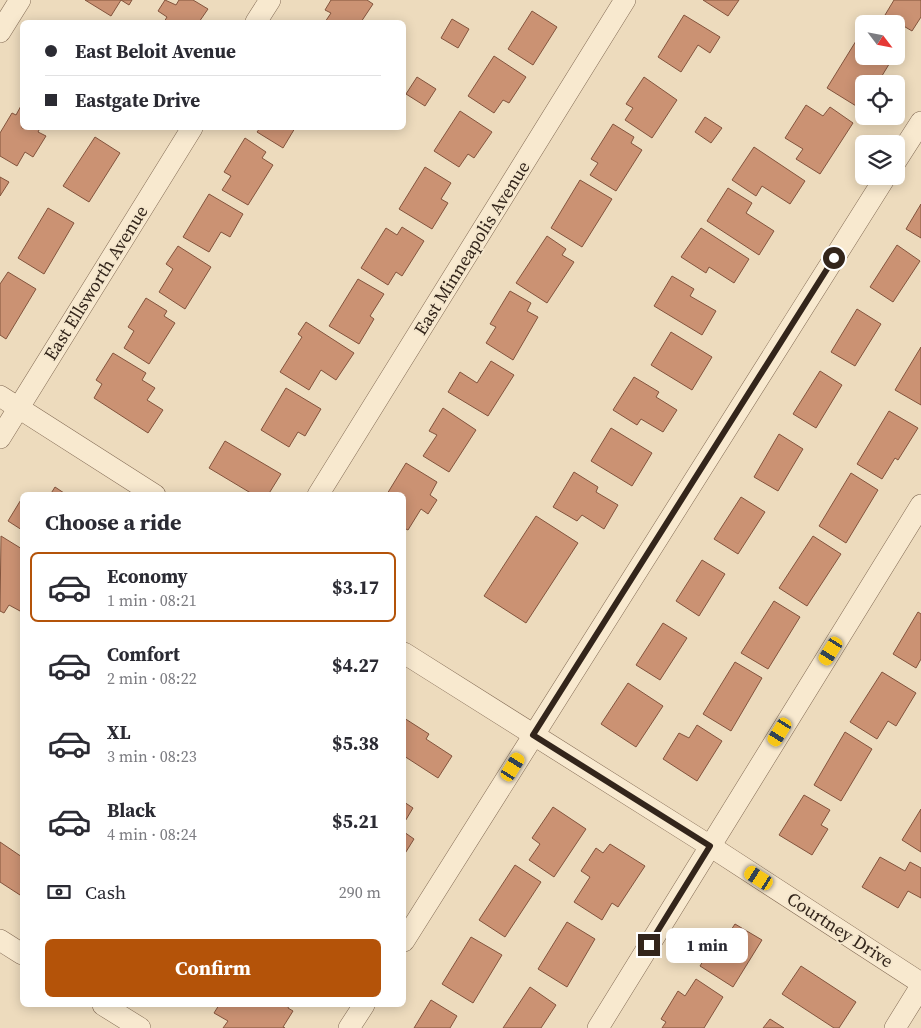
<!DOCTYPE html>
<html lang="en">
<head>
<meta charset="utf-8">
<style>
	body { margin:0; font-family:"Source Serif 4",serif; background:#f2f2f3; color:#2b2b33; height:100vh; display:flex; flex-direction:column; font-size:19px; white-space:nowrap }
	* { box-sizing:border-box; margin:0 }
	p { font-size:16px; color:#7c7c81 }
	.icon { flex:none; width:28px; height:28px; fill:none; stroke:currentColor; stroke-width:2; stroke-linecap:round; stroke-linejoin:round }
	.map { position:relative; flex:1; overflow:hidden }
	.drawer { position:absolute; left:20px; top:492px; width:386px; height:515px; display:flex; flex-direction:column; background:#fff; border-radius:8px; box-shadow:0 2px 12px #0003 }
	.drawer>* { flex:none }
	.guide { position:absolute; left:20px; top:20px; width:386px; height:110px; border-radius:8px; box-shadow:0 2px 12px #0003; display:grid; align-content:center; height:110px; padding:0 25px; background:#fff }
	.needle { width:32px; rotate:122deg }
	.buttons { position:absolute; left:855px; top:15px; display:grid; gap:10px }
	.buttons a { display:grid; place-items:center; width:50px; height:50px; border-radius:8px; background:#fff; box-shadow:0 2px 12px #0003; font-size:25px }
	.end { position:absolute; width:22px; height:22px; margin:-11px; border:6px solid #33251b; background:#fff; box-shadow:0 0 0 2px #fff }
	.from { border-radius:50% }
	.bubble { position:absolute; height:35px; border-radius:8px; background:#fff; box-shadow:0 2px 12px #0003; font-size:16px; font-weight:700; line-height:35px; text-align:center }
	.car { position:absolute; width:15px; height:30px; margin:-15px -8px; border-radius:6px; box-shadow:0 0 4px 1px #0007; background:linear-gradient(#f5c518 24%,#345 0 40%,#f5c518 0 76%,#345 0 86%,#f5c518 0) }
	.guide b { display:flex; align-items:center; gap:18px; height:48px; font-size:19px }
	.guide b+b { border-top:1px solid #e1e1e2 }
	.guide i { width:12px; height:12px; background:#2b2b33 }
	ul { padding:0; list-style:none }
	li { display:flex; align-items:center; gap:15px; height:70px; margin:0 10px 8px; padding:0 15px; border:2px solid transparent; border-radius:8px }
	li div { flex:1 }
	li b { display:block; font-size:19px }
	li em { font-style:normal; font-weight:700 }
	li.current { border-color:#b45309 }
	li>.icon { width:45px; height:45px; stroke-width:1.5 }
	h2 { padding:0 25px; font-size:22px; line-height:60px }
	.pay { display:flex; align-items:center; gap:12px; height:55px; padding:0 25px; font-size:19px }
	.pay p { margin-inline-start:auto }
	.button { display:flex; gap:10px; margin-top:auto; padding:10px 25px }
	.button a { flex:1; height:58px; border-radius:8px; background:#b45309; color:#fff; font-size:20px; font-weight:700; line-height:58px; text-align:center }
	.map>svg:first-child { display:block }
	.building { fill:#cb9273; stroke:#83543d }
	.lines { fill:none; stroke-linecap:round; stroke-linejoin:round }
	.minor-casing { stroke:#846c56; stroke-width:22 }
	.minor { stroke:#f8e9cf; stroke-width:21 }
	.route { stroke:#33251b; stroke-width:6 }
	.labels { text-anchor:middle; stroke-width:4; stroke-linejoin:round; paint-order:stroke }
	.street-label { font-size:18px; fill:#33251b; stroke:#f4e6cc }
</style>
</head>
<body>
<div class="map">
<svg width="921" height="1028" viewBox="0 0 921 1028">
	<rect width="100%" height="100%" fill="#eddbbd"/>
	<g class="building">
		<path d="M 85,0 L 132,0 L 129,5 L 121,0 L 111,16 Z"/>
		<path d="M 165,0 L 176,5 L 179,0 L 193,0 L 208,9 L 199,22 L 164,22 L 167,17 L 158,11 Z"/>
		<path d="M 331,0 L 367,0 L 373,4 L 361,22 L 325,22 L 331,13 L 325,10 Z"/>
		<path d="M 703,0 L 739,0 L 728,16 Z"/>
		<path d="M 894,0 L 921,0 L 921,17 L 912,31 L 885,15 Z"/>
		<path d="M 532,11 L 557,27 L 533,65 L 508,49 Z"/>
		<path d="M 684,15 L 720,37 L 710,53 L 698,45 L 681,72 L 658,57 Z"/>
		<path d="M 452,19 L 469,29 L 458,48 L 441,38 Z"/>
		<path d="M 864,28 L 864,56 L 894,56 L 877,84 L 864,84 L 864,105 L 861,109 L 827,88 Z"/>
		<path d="M 494,56 L 526,77 L 509,103 L 503,100 L 494,113 L 468,96 Z"/>
		<path d="M 417,77 L 436,89 L 425,106 L 406,94 Z"/>
		<path d="M 644,77 L 677,100 L 652,138 L 625,120 L 633,108 L 626,104 Z"/>
		<path d="M 22,104 L 22,128 L 40,128 L 38,132 L 46,136 L 33,157 L 25,152 L 17,166 L 0,156 L 0,133 L 12,113 L 16,115 Z"/>
		<path d="M 806,105 L 823,116 L 830,107 L 853,123 L 820,174 L 796,159 L 803,149 L 785,138 Z"/>
		<path d="M 460,111 L 492,132 L 474,158 L 468,154 L 459,167 L 434,151 Z"/>
		<path d="M 705,117 L 722,128 L 711,143 L 695,132 Z"/>
		<path d="M 613,124 L 634,137 L 631,143 L 642,150 L 616,191 L 590,175 L 598,163 L 591,159 Z"/>
		<path d="M 260,128 L 295,128 L 283,148 L 257,132 Z"/>
		<path d="M 95,137 L 120,153 L 89,202 L 63,186 Z"/>
		<path d="M 245,138 L 266,152 L 262,158 L 273,165 L 248,205 L 222,190 L 231,176 L 224,172 Z"/>
		<path d="M 754,147 L 805,181 L 790,204 L 762,186 L 756,196 L 732,180 Z"/>
		<path d="M 425,167 L 451,183 L 441,199 L 448,203 L 432,229 L 399,209 Z"/>
		<path d="M 0,177 L 9,182 L 0,196 Z"/>
		<path d="M 580,180 L 612,199 L 582,247 L 551,228 Z"/>
		<path d="M 728,188 L 752,203 L 746,213 L 774,231 L 759,255 L 707,221 Z"/>
		<path d="M 209,194 L 243,214 L 230,237 L 221,232 L 209,252 L 183,237 Z"/>
		<path d="M 921,204 L 921,238 L 906,229 Z"/>
		<path d="M 48,208 L 74,223 L 44,274 L 18,258 Z"/>
		<path d="M 402,227 L 424,241 L 402,276 L 396,272 L 388,285 L 361,268 L 386,228 L 397,235 Z"/>
		<path d="M 701,228 L 749,259 L 734,283 L 709,267 L 706,273 L 681,257 Z"/>
		<path d="M 547,236 L 566,249 L 562,255 L 574,262 L 547,303 L 516,283 Z"/>
		<path d="M 897,245 L 920,261 L 893,302 L 870,287 Z"/>
		<path d="M 178,246 L 211,267 L 185,309 L 159,292 L 173,269 L 166,264 Z"/>
		<path d="M 8,272 L 36,289 L 6,339 L 0,335 L 0,284 Z"/>
		<path d="M 672,276 L 694,289 L 690,296 L 716,311 L 702,335 L 654,306 Z"/>
		<path d="M 358,279 L 384,294 L 370,316 L 374,319 L 359,344 L 329,326 Z"/>
		<path d="M 510,291 L 531,303 L 527,311 L 538,317 L 513,360 L 486,343 L 496,327 L 490,324 Z"/>
		<path d="M 146,298 L 167,311 L 164,316 L 175,323 L 149,364 L 124,348 L 134,331 L 128,327 Z"/>
		<path d="M 857,309 L 881,324 L 855,366 L 831,352 Z"/>
		<path d="M 306,322 L 354,353 L 336,380 L 321,370 L 309,390 L 280,372 L 302,337 L 298,334 Z"/>
		<path d="M 671,332 L 712,357 L 692,390 L 651,365 Z"/>
		<path d="M 921,347 L 921,405 L 895,390 Z"/>
		<path d="M 113,353 L 146,373 L 142,380 L 155,388 L 147,400 L 163,410 L 148,433 L 94,398 L 102,384 L 96,380 Z"/>
		<path d="M 491,361 L 514,375 L 488,416 L 448,392 L 460,372 L 477,383 Z"/>
		<path d="M 820,371 L 842,385 L 816,428 L 793,414 Z"/>
		<path d="M 634,377 L 659,392 L 656,397 L 677,410 L 663,432 L 641,419 L 637,425 L 613,410 Z"/>
		<path d="M 286,388 L 321,409 L 305,436 L 298,432 L 289,447 L 261,430 Z"/>
		<path d="M 443,408 L 476,430 L 449,472 L 423,456 L 437,435 L 429,431 Z"/>
		<path d="M 889,411 L 918,428 L 898,460 L 895,458 L 882,479 L 857,464 Z"/>
		<path d="M 611,428 L 652,453 L 632,486 L 591,461 Z"/>
		<path d="M 779,434 L 803,449 L 778,491 L 754,477 Z"/>
		<path d="M 225,441 L 281,474 L 268,495 L 254,495 L 209,468 Z"/>
		<path d="M 406,463 L 437,482 L 430,495 L 437,500 L 428,514 L 421,509 L 408,530 L 404,528 L 404,495 L 387,494 Z"/>
		<path d="M 574,472 L 598,487 L 596,492 L 618,505 L 604,529 L 582,515 L 577,521 L 553,507 Z"/>
		<path d="M 851,473 L 878,490 L 846,543 L 819,526 Z"/>
		<path d="M 55,487 L 67,495 L 50,495 Z"/>
		<path d="M 741,497 L 765,512 L 738,554 L 714,539 Z"/>
		<path d="M 22,498 L 22,530 L 8,521 Z"/>
		<path d="M 536,516 L 578,543 L 526,623 L 484,596 Z"/>
		<path d="M 1,536 L 22,549 L 22,606 L 20,611 L 9,605 L 4,613 L 0,611 Z"/>
		<path d="M 813,536 L 841,554 L 807,606 L 779,588 Z"/>
		<path d="M 702,560 L 725,574 L 699,616 L 676,601 Z"/>
		<path d="M 774,601 L 800,617 L 768,669 L 741,653 Z"/>
		<path d="M 918,612 L 921,614 L 921,659 L 916,668 L 893,654 Z"/>
		<path d="M 663,623 L 687,638 L 660,680 L 636,665 Z"/>
		<path d="M 735,662 L 762,678 L 731,731 L 703,714 Z"/>
		<path d="M 882,672 L 916,693 L 896,726 L 888,721 L 877,739 L 850,722 Z"/>
		<path d="M 628,683 L 663,706 L 636,747 L 601,724 Z"/>
		<path d="M 404,718 L 429,734 L 426,739 L 452,756 L 438,778 L 404,756 Z"/>
		<path d="M 697,725 L 722,741 L 697,781 L 663,759 L 679,733 L 689,738 Z"/>
		<path d="M 845,732 L 872,749 L 841,801 L 814,785 Z"/>
		<path d="M 804,795 L 830,810 L 821,825 L 828,829 L 812,855 L 779,835 Z"/>
		<path d="M 404,802 L 413,808 L 404,823 Z"/>
		<path d="M 553,807 L 586,829 L 554,877 L 529,860 L 540,844 L 532,838 Z"/>
		<path d="M 921,809 L 921,852 L 902,840 Z"/>
		<path d="M 404,832 L 414,839 L 404,855 Z"/>
		<path d="M 0,842 L 22,857 L 22,891 L 20,895 L 0,882 Z"/>
		<path d="M 610,844 L 645,866 L 618,907 L 612,903 L 602,920 L 574,902 L 590,877 L 581,871 L 596,848 L 603,853 Z"/>
		<path d="M 880,857 L 905,871 L 910,862 L 921,868 L 921,898 L 908,891 L 898,908 L 862,887 Z"/>
		<path d="M 515,865 L 541,882 L 505,937 L 479,920 Z"/>
		<path d="M 567,922 L 595,939 L 567,987 L 538,969 Z"/>
		<path d="M 735,924 L 762,940 L 733,987 L 700,966 L 719,935 L 725,939 Z"/>
		<path d="M 471,937 L 502,955 L 473,1003 L 442,984 Z"/>
		<path d="M 801,966 L 856,1002 L 839,1028 L 834,1028 L 782,994 Z"/>
		<path d="M 696,979 L 723,997 L 704,1028 L 662,1028 L 666,1022 L 661,1019 L 678,991 L 685,996 Z"/>
		<path d="M 530,987 L 556,1005 L 541,1028 L 503,1028 Z"/>
		<path d="M 431,1000 L 457,1016 L 450,1028 L 414,1028 Z"/>
		<path d="M 219,1005 L 289,1005 L 288,1008 L 293,1011 L 283,1027 L 285,1028 L 223,1028 L 228,1021 L 214,1013 Z"/>
		<path d="M 770,1019 L 784,1028 L 763,1028 Z"/>
	</g>
	<g class="lines">
		<g class="minor-casing">
			<g id="minor">
				<path d="M 256,22 L 270,0"/>
				<path d="M 0,32 L 20,0"/>
				<path d="M 896,161 L 921,122"/>
				<path d="M 0,396 L 155,495"/>
				<path d="M 0,438 L 192,128"/>
				<path d="M 318,495 L 625,0"/>
				<path d="M 404,653 L 710,846 L 921,983"/>
				<path d="M 0,940 L 22,954"/>
				<path d="M 404,941 L 886,176"/>
				<path d="M 103,1005 L 140,1028"/>
				<path d="M 349,1028 L 364,1005"/>
				<path d="M 598,1028 L 921,505"/>
				<path d="M 895,1028 L 921,986"/>
			</g>
		</g>
		<use href="#minor" class="minor"/>
	</g>
	<g class="lines">
		<path class="route" d="M 649,945 L 710,846 L 533,735 L 834,258"/>
	</g>
	<g class="labels">
		<g class="street-label">
			<text transform="translate(472 248) rotate(-58)" y="6">East Minneapolis Avenue</text>
			<text transform="translate(96 283) rotate(-58)" y="6">East Ellsworth Avenue</text>
			<text transform="translate(840 930) rotate(33)" y="6">Courtney Drive</text>
		</g>
	</g>
</svg>
<div class="buttons">
<a><svg class="needle" viewBox="-14 -14 28 28"><path d="M0-13l5 13h-10z" fill="#e53935"/><path d="M0 13l5-13h-10z" fill="#7c7c81"/></svg></a>
<a><svg class="icon" aria-label="locate" viewBox="0 0 24 24"><circle cx="12" cy="12" r="6"/><path d="M12 2v4M12 18v4M2 12h4M18 12h4"/></svg></a>
<a><svg class="icon" aria-label="layers" viewBox="0 0 24 24"><path d="M12 4l9 5-9 5-9-5zM3 14l9 5 9-5"/></svg></a>
</div>
<i class="end from" style="left:834px;top:258px"></i>
<i class="end" style="left:649px;top:945px"></i>
<div class="bubble" style="left:666px;top:928px;width:82px">1 min</div>
<i class="car" style="left:831px;top:651px;rotate:212deg"></i>
<i class="car" style="left:780px;top:732px;rotate:212deg"></i>
<i class="car" style="left:513px;top:767px;rotate:32deg"></i>
<i class="car" style="left:759px;top:878px;rotate:303deg"></i>
<div class="guide">
<b><i class="from"></i>East Beloit Avenue</b>
<b><i></i>Eastgate Drive</b>
</div>
<section class="drawer">
<h2>Choose a ride</h2>
<ul>
<li class="current"><svg class="icon" aria-label="car" viewBox="0 0 24 24"><path d="M5 17H2v-5l4-1 3-4h7l3 4 3 1v5h-3M9 17h6M6 11h13"/><circle cx="7" cy="17" r="2"/><circle cx="17" cy="17" r="2"/></svg><div><b>Economy</b><p>1 min · 08:21</p></div><em>$3.17</em></li>
<li><svg class="icon" aria-label="car" viewBox="0 0 24 24"><path d="M5 17H2v-5l4-1 3-4h7l3 4 3 1v5h-3M9 17h6M6 11h13"/><circle cx="7" cy="17" r="2"/><circle cx="17" cy="17" r="2"/></svg><div><b>Comfort</b><p>2 min · 08:22</p></div><em>$4.27</em></li>
<li><svg class="icon" aria-label="car" viewBox="0 0 24 24"><path d="M5 17H2v-5l4-1 3-4h7l3 4 3 1v5h-3M9 17h6M6 11h13"/><circle cx="7" cy="17" r="2"/><circle cx="17" cy="17" r="2"/></svg><div><b>XL</b><p>3 min · 08:23</p></div><em>$5.38</em></li>
<li><svg class="icon" aria-label="car" viewBox="0 0 24 24"><path d="M5 17H2v-5l4-1 3-4h7l3 4 3 1v5h-3M9 17h6M6 11h13"/><circle cx="7" cy="17" r="2"/><circle cx="17" cy="17" r="2"/></svg><div><b>Black</b><p>4 min · 08:24</p></div><em>$5.21</em></li>
</ul>
<div class="pay"><svg class="icon" aria-label="cash" viewBox="0 0 24 24"><path d="M3 7h18v10H3z"/><circle cx="12" cy="12" r="2"/></svg>Cash<p>290 m</p></div>
<div class="button"><a>Confirm</a></div>
</section>
</div>
</body>
</html>
